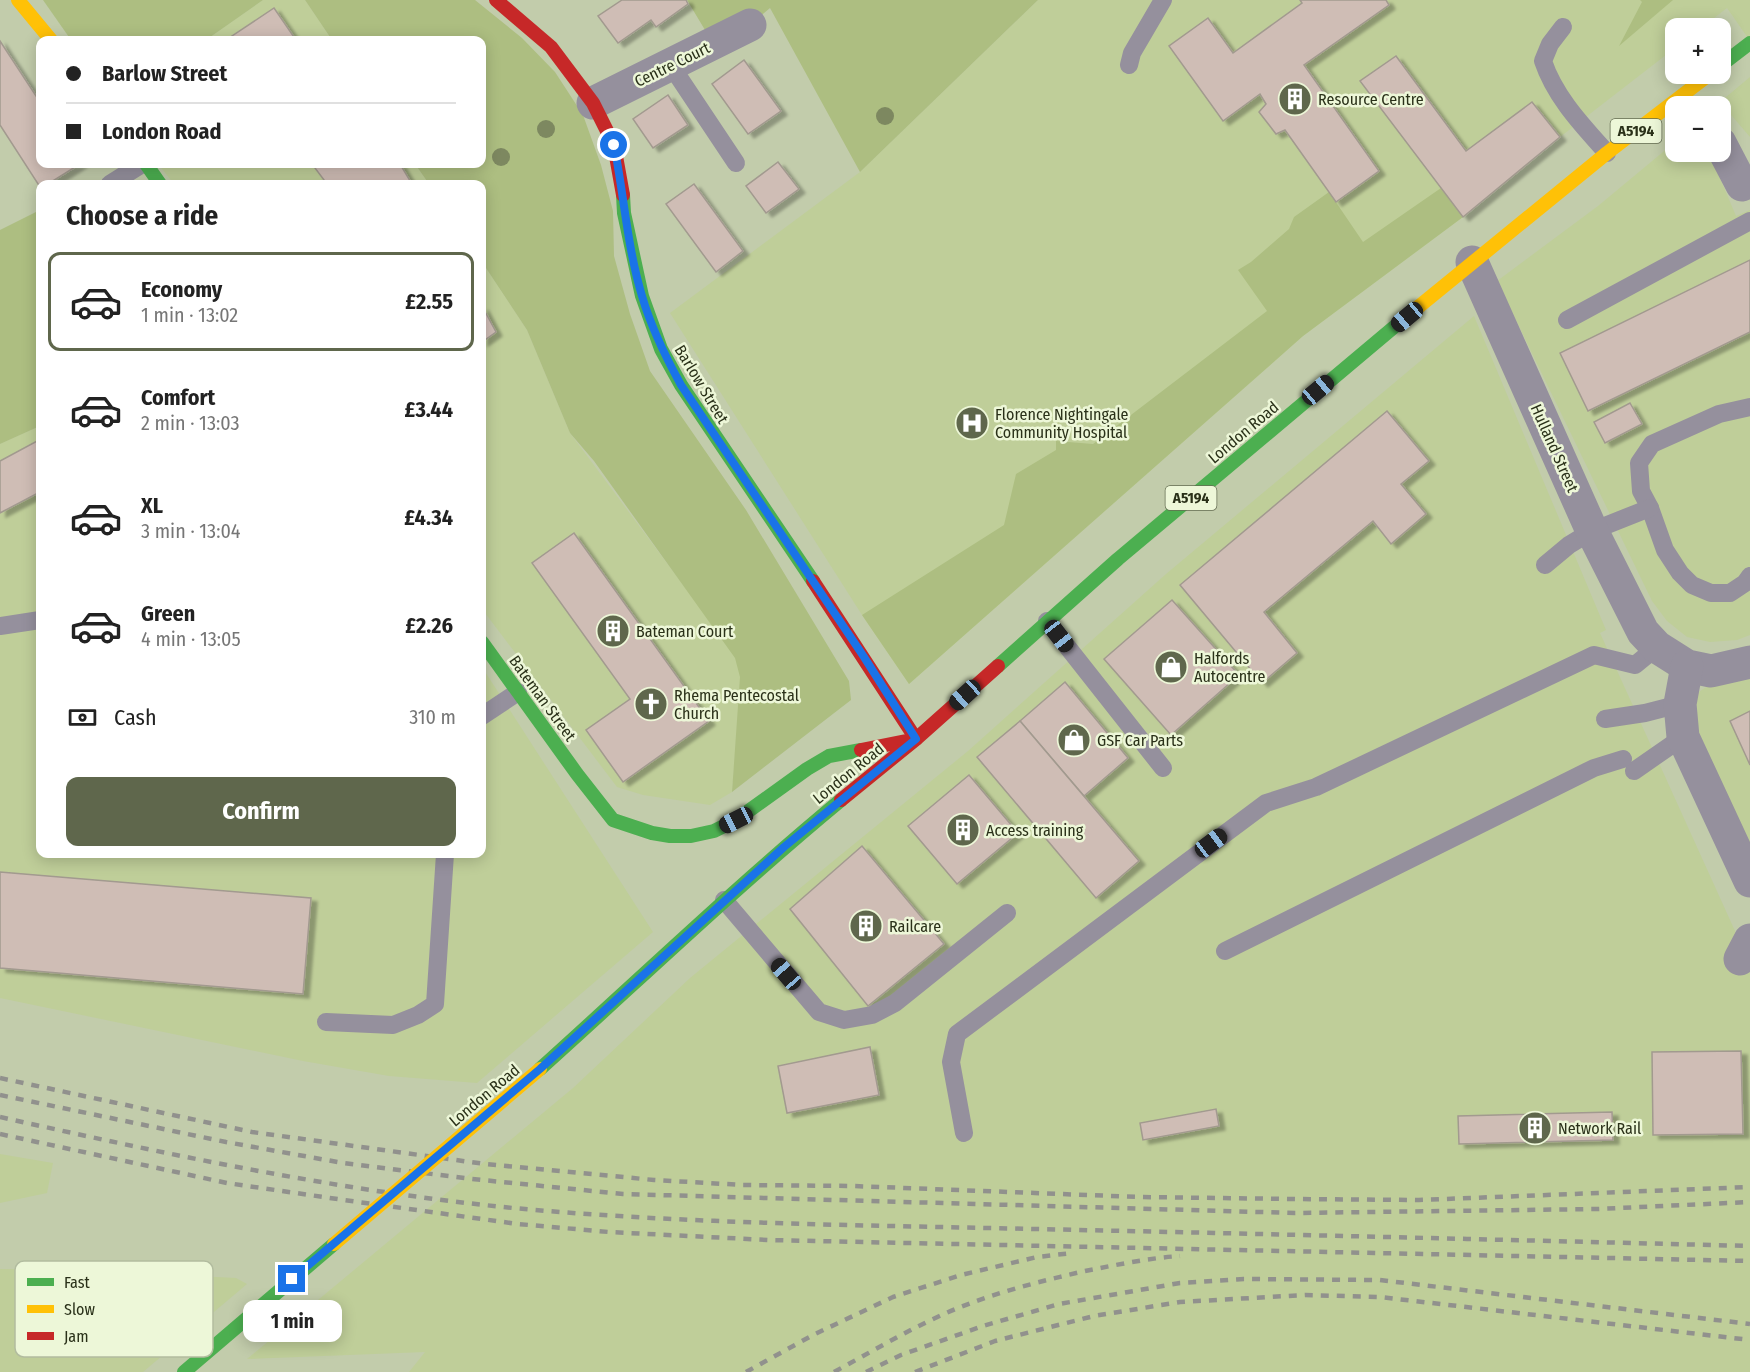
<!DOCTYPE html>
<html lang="en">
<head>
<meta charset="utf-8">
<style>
	body { margin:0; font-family:"Fira Sans Condensed",sans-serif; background:#f2f2f2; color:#222; height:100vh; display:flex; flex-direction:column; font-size:22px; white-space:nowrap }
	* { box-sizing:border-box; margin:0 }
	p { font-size:20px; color:#767676 }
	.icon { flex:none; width:33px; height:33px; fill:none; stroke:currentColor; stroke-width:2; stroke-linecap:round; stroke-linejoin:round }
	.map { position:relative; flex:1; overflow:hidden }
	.sheet { position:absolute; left:36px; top:180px; width:450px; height:678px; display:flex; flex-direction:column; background:#fff; border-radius:12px; box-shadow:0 3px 15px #0003 }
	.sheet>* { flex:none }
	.top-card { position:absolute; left:36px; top:36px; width:450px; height:132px; border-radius:12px; box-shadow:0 3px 15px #0003; display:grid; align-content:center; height:132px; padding:0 30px; background:#fff }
	.buttons { position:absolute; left:1665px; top:18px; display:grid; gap:12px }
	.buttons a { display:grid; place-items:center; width:66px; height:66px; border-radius:12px; background:#fff; box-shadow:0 3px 15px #0003; font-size:30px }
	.end { position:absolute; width:27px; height:27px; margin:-14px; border:8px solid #1a73e8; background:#fff; box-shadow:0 0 0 3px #fff }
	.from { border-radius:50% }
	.bubble { position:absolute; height:42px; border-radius:12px; background:#fff; box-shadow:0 3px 15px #0003; font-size:20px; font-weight:700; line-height:42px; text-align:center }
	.car { position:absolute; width:18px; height:36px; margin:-18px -9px; border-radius:8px; box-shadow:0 0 4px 2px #0007; background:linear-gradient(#222 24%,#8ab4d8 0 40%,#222 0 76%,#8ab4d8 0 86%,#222 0) }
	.top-card b { display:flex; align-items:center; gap:21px; height:57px; font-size:22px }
	.top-card b+b { border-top:2px solid #e0e0e0 }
	.top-card i { width:15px; height:15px; background:#222 }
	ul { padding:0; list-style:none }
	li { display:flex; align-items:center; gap:18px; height:99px; margin:0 12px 9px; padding:0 18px; border:3px solid transparent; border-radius:12px }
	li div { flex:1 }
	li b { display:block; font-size:22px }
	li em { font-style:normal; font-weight:700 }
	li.on { border-color:#5f674c }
	li>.icon { width:54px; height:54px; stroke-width:1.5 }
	h2 { padding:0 30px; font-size:27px; line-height:72px }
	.pay { display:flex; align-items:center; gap:15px; height:66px; padding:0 30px; font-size:22px }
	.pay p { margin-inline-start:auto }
	.button { display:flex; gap:12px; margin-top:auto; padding:12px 30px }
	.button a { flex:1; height:69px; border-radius:12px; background:#5f674c; color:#fff; font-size:24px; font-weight:700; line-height:69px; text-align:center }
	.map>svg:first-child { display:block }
	.built { fill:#bfce99 }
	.green { fill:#adbe81 }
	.building { fill:#cfbdb5; stroke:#a29a8f; stroke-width:1.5; filter:url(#shadow) }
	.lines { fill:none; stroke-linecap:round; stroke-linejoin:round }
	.lane { stroke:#95909d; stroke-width:18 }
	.street { stroke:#95909d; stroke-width:33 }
	.fast { stroke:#4caf50; stroke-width:14 }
	.slow { stroke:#ffc107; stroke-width:14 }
	.jam { stroke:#c62828; stroke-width:14 }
	.rail { stroke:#91918d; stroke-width:4.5; stroke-dasharray:8 8; stroke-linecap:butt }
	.slow-bridge { stroke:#ffc107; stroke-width:14 }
	.tree { fill:#7d8860 }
	.route { stroke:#1a73e8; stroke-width:8 }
	.labels { text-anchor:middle; stroke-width:5; stroke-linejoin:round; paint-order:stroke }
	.shield { fill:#edf7d8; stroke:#646c52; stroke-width:1.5 }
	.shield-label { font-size:15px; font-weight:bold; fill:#2a3119 }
	.street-label { font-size:16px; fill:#2a3119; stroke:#edf7d8 }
	.poi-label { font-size:16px; fill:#2a3119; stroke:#edf7d8; text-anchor:start }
	.key { fill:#edf7d8; stroke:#b2bc9f; stroke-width:1.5 }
	.key-label { font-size:16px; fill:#2a3119 }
</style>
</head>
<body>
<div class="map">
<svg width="1750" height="1372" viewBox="0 0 1750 1372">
	<defs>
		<filter id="shadow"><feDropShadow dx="6" dy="4" stdDeviation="1.5" flood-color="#0004"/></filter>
	</defs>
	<rect width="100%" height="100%" fill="#c2ccab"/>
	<g class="built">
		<path d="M 263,0 L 305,0 L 332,40 L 206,40 Z"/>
		<path d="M 1038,0 L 1750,0 L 1750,41 L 1727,8 L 1701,28 L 1676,28 L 1675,48 L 1560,137 L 1463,217 L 1303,336 L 909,684 L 862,615 L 670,313 L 860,172 Z"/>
		<path d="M 1750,77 L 1750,137 L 1720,102 Z"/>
		<path d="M 1675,142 L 1676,152 L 1709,152 L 1736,216 L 1750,210 L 1750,635 L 1737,640 L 1710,642 L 1687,637 L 1667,621 L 1652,601 L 1497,281 L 1598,206 Z"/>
		<path d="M 158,164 L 415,164 L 429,184 L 174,184 Z"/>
		<path d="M 482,262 L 527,330 L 570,433 L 742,664 L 732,792 L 710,805 L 643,795 L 617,787 L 482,609 Z"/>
		<path d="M 1474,316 L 1606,630 L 1600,633 L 1750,964 L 1750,1372 L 409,1372 L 425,1352 L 247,1359 L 573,1088 L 690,978 L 968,751 L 1166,574 Z"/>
		<path d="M 40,426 L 40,854 L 482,854 L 482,667 L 653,932 L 477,1083 L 389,1076 L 303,1061 L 0,998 L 0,444 Z"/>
		<path d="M 1750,659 L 1750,858 L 1680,704 Z"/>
		<path d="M 0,1154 L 53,1163 L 47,1193 L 0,1203 Z"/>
		<path d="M 0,1269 L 78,1270 L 236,1278 L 247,1284 L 143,1372 L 0,1372 Z"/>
	</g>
	<g class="green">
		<path d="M 43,0 L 263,0 L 206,40 L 71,40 Z"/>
		<path d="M 305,0 L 475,0 L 522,38 L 555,72 L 583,115 L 601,165 L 613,211 L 614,256 L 630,314 L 650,371 L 746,510 L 849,681 L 851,700 L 732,792 L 740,677 L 735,658 L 594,461 L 570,433 L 527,330 L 482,262 L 482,184 L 429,184 L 415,164 L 482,164 L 482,40 L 332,40 Z"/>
		<path d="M 687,0 L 1038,0 L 860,172 L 770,8 L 750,25 L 711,40 Z"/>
		<path d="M 1640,0 L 1673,0 L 1619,46 L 1642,2 Z"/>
		<path d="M 1441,188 L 1463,217 L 1303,336 L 909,684 L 862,615 L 1004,525 L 1016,474 L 1056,450 L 1056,441 L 1093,444 L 1267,311 L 1238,270 L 1251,262 L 1289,229 L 1294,217 L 1329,192 L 1363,242 Z"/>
		<path d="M 40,210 L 40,426 L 0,444 L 0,230 Z"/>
	</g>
	<g class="building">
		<path d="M 622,0 L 686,0 L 688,4 L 656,27 L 651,20 L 618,43 L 598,16 Z"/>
		<path d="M 1300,0 L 1386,0 L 1389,5 L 1304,65 L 1379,171 L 1336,202 L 1285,130 L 1276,134 L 1259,112 L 1266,104 L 1260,94 L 1223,121 L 1169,46 L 1208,18 L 1233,53 L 1302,3 Z"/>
		<path d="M 274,8 L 296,40 L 226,40 Z"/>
		<path d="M 0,41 L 40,102 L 40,164 L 80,164 L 48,184 L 40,184 L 40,187 L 0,125 Z"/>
		<path d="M 1396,56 L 1466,151 L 1532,102 L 1560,137 L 1463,217 L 1360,81 Z"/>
		<path d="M 744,60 L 781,111 L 748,134 L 712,84 Z"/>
		<path d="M 668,95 L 688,125 L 653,148 L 633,119 Z"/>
		<path d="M 778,162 L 799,189 L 766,213 L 746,186 Z"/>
		<path d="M 312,164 L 400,164 L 412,184 L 327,184 Z"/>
		<path d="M 694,184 L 743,251 L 716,272 L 666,204 Z"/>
		<path d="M 1750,260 L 1750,332 L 1588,411 L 1560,353 Z"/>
		<path d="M 482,306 L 496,332 L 482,342 Z"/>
		<path d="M 1630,403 L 1642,424 L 1605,443 L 1594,422 Z"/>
		<path d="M 1387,411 L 1429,461 L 1401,484 L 1426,514 L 1391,544 L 1373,521 L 1264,612 L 1297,653 L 1262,683 L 1180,585 Z"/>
		<path d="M 39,440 L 40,492 L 0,513 L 0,461 Z"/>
		<path d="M 574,533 L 709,721 L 623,782 L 586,730 L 630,699 L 532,563 Z"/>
		<path d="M 1172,600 L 1239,675 L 1171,735 L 1104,659 Z"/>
		<path d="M 1065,682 L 1128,758 L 1084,796 L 1020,721 Z"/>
		<path d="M 1750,711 L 1750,765 L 1730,721 Z"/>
		<path d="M 1020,721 L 1139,861 L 1096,898 L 977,757 Z"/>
		<path d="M 969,775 L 1018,833 L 957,884 L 908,826 Z"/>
		<path d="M 862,846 L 944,944 L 868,1006 L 790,909 Z"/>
		<path d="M 0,872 L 311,898 L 303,994 L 0,968 Z"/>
		<path d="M 870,1047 L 879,1095 L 787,1113 L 778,1066 Z"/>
		<path d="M 1741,1051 L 1743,1134 L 1653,1135 L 1652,1052 Z"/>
		<path d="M 1216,1109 L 1219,1126 L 1143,1140 L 1140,1123 Z"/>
		<path d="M 1612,1112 L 1613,1140 L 1459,1144 L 1458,1116 Z"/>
	</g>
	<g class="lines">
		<g class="lane">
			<path d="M 1563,27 L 1550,44 L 1543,61 C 1555,97 1582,125 1607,153"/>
			<path d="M 670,64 L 736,163"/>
			<path d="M 1129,65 L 1132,53 L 1163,0"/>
			<path d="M 110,184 L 142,164"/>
			<path d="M 1567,320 L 1750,221"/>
			<path d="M 1750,407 L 1719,414 L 1652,444 L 1639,463 L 1641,491 L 1650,508 L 1665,550 L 1680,573 L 1692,585 L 1711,593 L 1730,593 L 1745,583 L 1750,576"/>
			<path d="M 1545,565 L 1569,545 L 1592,531 L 1650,508"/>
			<path d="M 1047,621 L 1163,768"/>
			<path d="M 0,626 L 40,620"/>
			<path d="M 482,716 L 518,692"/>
			<path d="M 1605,719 L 1645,713 L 1680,704"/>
			<path d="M 1634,771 L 1683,737"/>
			<path d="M 724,900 L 819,1012 L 844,1020 L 872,1015 L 895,1003 L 1007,913"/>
			<path d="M 1225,951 L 1594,768 L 1623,759"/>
			<path d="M 326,1022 L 393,1025 L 418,1015 L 435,1004 L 445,854"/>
			<path d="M 964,1133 L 951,1062 L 957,1034 L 1266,803 L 1316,787 L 1594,655 L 1635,665 L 1657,647"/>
		</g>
		<g class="street">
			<path d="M 593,103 L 750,25"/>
			<path d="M 1720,143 L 1742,185"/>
			<path d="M 1472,262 L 1592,531 L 1643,632 L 1657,647 L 1687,666 L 1711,671 L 1750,662"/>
			<path d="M 1687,666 L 1680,704 L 1683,737 L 1750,881"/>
			<path d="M 1740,959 L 1750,940"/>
		</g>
		<g class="fast">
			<path d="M 1720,66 L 1750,43"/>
			<path d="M 146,164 L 160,184"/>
			<path d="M 623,195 L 624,213 L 642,296 L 661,349 L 681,385 L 813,581"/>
			<path d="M 482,642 L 577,774 L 613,820 L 652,833 L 670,836 L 691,836 L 714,831 L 736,820 L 807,769 L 829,756 L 861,750"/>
			<path d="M 998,666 L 1118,559 L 1406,317"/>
			<path d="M 540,1069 C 640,979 737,886 841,800"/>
			<path d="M 184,1372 L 334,1244"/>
		</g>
		<g class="slow">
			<path d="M 18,0 L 51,40"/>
			<path d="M 1406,317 L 1607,153 L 1710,74"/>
		</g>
		<g class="jam">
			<path d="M 496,0 L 551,47 L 593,103 L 614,145 L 623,195"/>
			<path d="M 813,581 L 916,739 L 861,750"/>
			<path d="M 841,800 L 916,739 L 998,666"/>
		</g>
		<g class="rail">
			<path d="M 0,1078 L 252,1132 L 485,1164 L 654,1180 L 743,1185 L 853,1186 L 1139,1197 L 1295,1199 L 1419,1200 L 1750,1187"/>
			<path d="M 0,1095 L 226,1142 L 343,1163 L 472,1179 L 623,1194 L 1295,1213 L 1597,1209 L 1750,1202"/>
			<path d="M 0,1117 C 170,1155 340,1191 513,1208 C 686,1224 861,1225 1034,1229 C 1273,1234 1511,1240 1750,1246"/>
			<path d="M 0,1134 L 227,1183 L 344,1200 L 518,1224 L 609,1232 L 768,1240 L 1750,1261"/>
			<path d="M 746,1372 L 813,1335 L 893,1297 L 961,1275 L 1037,1257 L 1072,1253"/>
			<path d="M 834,1372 C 871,1352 906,1331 944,1314 C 989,1294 1037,1282 1085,1271 C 1116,1265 1148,1258 1180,1256"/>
			<path d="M 866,1372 L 901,1355 L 983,1326 L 1059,1304 L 1180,1283 L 1244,1279 L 1380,1280 L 1750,1324"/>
			<path d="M 915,1372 L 995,1341 L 1094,1316 L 1180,1302 L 1305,1295 L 1380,1297 L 1750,1340"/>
		</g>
		<path class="slow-bridge" d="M 334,1244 L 540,1069"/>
	</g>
	<g class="tree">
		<circle cx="885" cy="116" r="9"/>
		<circle cx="546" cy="129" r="9"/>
		<circle cx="501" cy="157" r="9"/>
	</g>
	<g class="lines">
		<path class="route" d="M 292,1279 L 540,1069 L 784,847 L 916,739 L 864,657 L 681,385 C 665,356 651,327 642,296 C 627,246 624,195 614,145"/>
	</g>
	<defs>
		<g id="building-disc" transform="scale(1.725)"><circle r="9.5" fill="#5f674c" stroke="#edf7d8"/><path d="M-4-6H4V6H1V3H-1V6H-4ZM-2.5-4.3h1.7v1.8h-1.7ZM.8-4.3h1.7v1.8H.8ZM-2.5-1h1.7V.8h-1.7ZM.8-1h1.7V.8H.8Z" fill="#fff"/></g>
		<g id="hospital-disc" transform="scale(1.725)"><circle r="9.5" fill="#5f674c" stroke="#edf7d8"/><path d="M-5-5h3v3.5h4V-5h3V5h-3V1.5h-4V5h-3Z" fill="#fff"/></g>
		<g id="shop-disc" transform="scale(1.725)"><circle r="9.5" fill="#5f674c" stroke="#edf7d8"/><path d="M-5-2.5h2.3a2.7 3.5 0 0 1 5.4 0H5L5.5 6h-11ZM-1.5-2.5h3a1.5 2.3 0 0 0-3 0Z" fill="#fff"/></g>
		<g id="church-disc" transform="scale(1.725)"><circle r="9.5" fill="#5f674c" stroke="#edf7d8"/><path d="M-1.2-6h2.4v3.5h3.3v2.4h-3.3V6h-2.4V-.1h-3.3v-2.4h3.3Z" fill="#fff"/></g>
	</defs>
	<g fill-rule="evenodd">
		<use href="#building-disc" x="1295" y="99"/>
		<use href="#hospital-disc" x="972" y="423"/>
		<use href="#building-disc" x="613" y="631"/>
		<use href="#shop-disc" x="1171" y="667"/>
		<use href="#church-disc" x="651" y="704"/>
		<use href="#shop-disc" x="1074" y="740"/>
		<use href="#building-disc" x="963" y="830"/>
		<use href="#building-disc" x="866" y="926"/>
		<use href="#building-disc" x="1535" y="1128"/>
	</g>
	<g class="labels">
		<g class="shield">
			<rect x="1610.5" y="119" width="51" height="24" rx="4.5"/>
			<rect x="1165.5" y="486" width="51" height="24" rx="4.5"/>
		</g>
		<g class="shield-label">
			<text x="1636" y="136">A5194</text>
			<text x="1191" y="503">A5194</text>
		</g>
		<g class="street-label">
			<text transform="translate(672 64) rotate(-26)" y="6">Centre Court</text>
			<text transform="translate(702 384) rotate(59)" y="6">Barlow Street</text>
			<text transform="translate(1243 432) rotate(-40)" y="6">London Road</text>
			<text transform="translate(1555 448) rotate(66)" y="6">Hulland Street</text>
			<text transform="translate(543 698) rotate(54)" y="6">Bateman Street</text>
			<text transform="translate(848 773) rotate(-39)" y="6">London Road</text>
			<text transform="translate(484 1095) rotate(-40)" y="6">London Road</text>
		</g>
		<g class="poi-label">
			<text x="1318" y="105">Resource Centre</text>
			<text x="995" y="420">Florence Nightingale<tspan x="995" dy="18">Community Hospital</tspan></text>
			<text x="636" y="637">Bateman Court</text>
			<text x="1194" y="664">Halfords<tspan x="1194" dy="18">Autocentre</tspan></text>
			<text x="674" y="701">Rhema Pentecostal<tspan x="674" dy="18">Church</tspan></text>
			<text x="1097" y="746">GSF Car Parts</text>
			<text x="986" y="836">Access training</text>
			<text x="889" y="932">Railcare</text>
			<text x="1558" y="1134">Network Rail</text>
		</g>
	</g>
	<rect x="15" y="1261" width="198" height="96" rx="9" class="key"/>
	<rect x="27" y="1278" width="27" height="8" fill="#4caf50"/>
	<rect x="27" y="1305" width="27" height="8" fill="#ffc107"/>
	<rect x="27" y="1332" width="27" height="8" fill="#c62828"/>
	<g class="key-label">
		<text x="64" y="1288">Fast</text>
		<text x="64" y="1315">Slow</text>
		<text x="64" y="1342">Jam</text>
	</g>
</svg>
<div class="buttons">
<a>+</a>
<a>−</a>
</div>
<i class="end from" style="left:614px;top:145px"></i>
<i class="end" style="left:292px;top:1279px"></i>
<div class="bubble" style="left:243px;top:1300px;width:99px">1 min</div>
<i class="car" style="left:1407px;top:317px;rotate:230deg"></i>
<i class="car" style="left:1318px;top:390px;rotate:50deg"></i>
<i class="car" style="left:1059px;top:636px;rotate:142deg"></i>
<i class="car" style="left:965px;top:695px;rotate:228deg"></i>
<i class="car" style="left:736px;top:820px;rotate:243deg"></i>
<i class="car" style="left:1211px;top:843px;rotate:53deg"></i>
<i class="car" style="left:786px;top:974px;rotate:319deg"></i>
<div class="top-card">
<b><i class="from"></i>Barlow Street</b>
<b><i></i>London Road</b>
</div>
<section class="sheet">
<h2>Choose a ride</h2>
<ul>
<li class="on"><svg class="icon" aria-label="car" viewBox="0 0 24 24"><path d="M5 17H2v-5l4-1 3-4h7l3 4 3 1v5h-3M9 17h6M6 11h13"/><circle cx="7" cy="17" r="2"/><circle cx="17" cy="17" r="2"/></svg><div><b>Economy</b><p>1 min · 13:02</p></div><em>£2.55</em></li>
<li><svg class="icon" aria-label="car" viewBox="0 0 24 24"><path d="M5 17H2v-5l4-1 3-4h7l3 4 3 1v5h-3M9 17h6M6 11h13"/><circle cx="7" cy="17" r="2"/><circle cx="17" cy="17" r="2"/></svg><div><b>Comfort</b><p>2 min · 13:03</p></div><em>£3.44</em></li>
<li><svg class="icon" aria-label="car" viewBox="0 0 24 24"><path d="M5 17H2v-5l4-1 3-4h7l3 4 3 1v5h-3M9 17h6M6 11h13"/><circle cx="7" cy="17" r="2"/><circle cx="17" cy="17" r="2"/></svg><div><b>XL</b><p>3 min · 13:04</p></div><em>£4.34</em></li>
<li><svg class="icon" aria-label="car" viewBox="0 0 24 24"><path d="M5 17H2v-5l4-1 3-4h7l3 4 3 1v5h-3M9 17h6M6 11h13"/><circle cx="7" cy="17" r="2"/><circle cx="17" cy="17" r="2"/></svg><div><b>Green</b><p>4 min · 13:05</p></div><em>£2.26</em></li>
</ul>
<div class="pay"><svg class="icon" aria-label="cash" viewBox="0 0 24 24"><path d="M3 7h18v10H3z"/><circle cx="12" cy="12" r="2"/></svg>Cash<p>310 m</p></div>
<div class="button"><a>Confirm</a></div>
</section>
</div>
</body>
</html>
